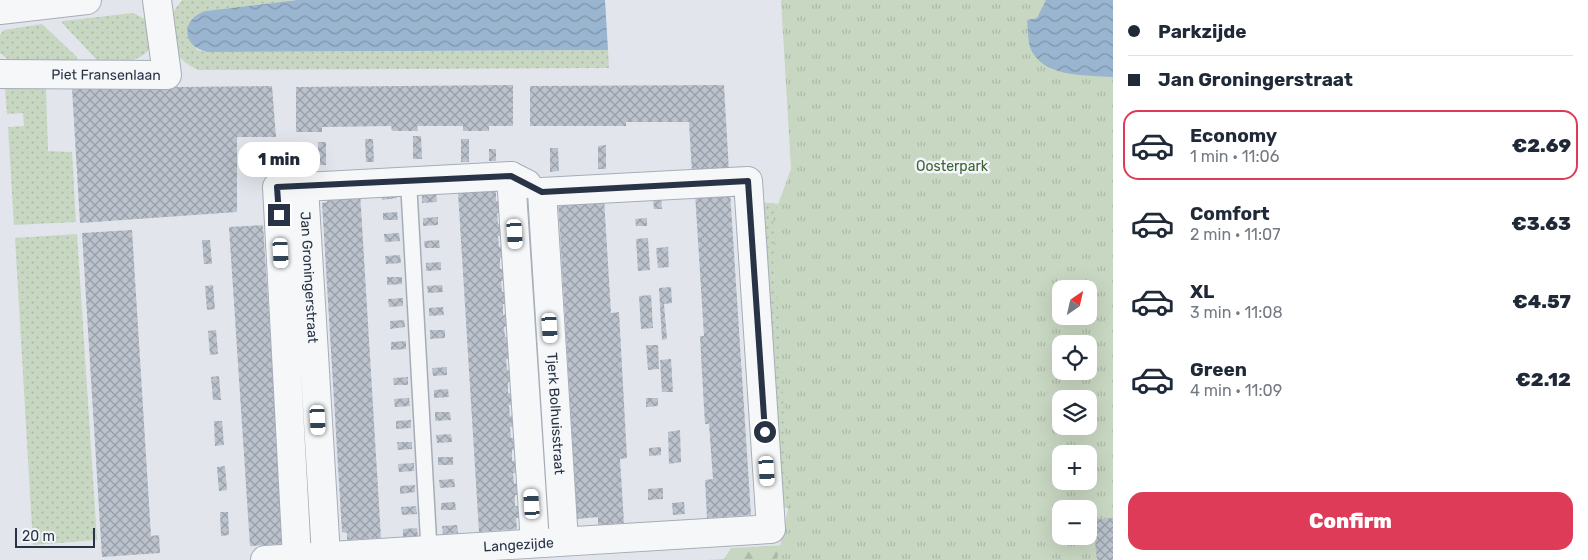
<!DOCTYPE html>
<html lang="en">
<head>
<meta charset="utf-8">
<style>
	body { margin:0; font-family:Rubik,sans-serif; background:#f2f2f3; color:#1f2937; height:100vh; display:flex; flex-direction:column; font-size:19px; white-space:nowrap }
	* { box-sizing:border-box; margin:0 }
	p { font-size:16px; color:#747a83 }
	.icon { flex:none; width:28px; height:28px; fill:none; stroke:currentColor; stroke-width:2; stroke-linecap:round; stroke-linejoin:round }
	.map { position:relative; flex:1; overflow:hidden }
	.sheet { display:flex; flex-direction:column; background:#fff; width:475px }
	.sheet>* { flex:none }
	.guide { display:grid; align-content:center; height:110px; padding:0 15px; background:#fff }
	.needle { width:32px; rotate:34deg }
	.controls { position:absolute; left:1052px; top:280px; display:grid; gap:10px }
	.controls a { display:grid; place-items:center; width:45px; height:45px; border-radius:10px; background:#fff; box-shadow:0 5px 20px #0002; font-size:25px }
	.scale { position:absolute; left:15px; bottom:12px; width:80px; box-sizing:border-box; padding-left:5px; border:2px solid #283446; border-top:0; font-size:14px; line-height:18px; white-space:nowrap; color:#283446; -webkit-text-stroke:4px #f2f5f9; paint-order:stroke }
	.end { position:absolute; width:22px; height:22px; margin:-11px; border:6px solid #283446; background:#fff; box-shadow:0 0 0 2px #fff }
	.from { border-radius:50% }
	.bubble { position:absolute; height:35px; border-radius:15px; background:#fff; box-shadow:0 5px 20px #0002; font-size:16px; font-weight:800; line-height:35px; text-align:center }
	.car { position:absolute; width:15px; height:30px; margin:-15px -8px; border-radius:6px; box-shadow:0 0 4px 1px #0007; background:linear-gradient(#fff 24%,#345 0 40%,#fff 0 76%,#345 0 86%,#fff 0) }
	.guide b { display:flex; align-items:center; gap:18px; height:48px; font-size:19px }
	.guide b+b { border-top:1px solid #e0e1e3 }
	.guide i { width:12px; height:12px; background:#1f2937 }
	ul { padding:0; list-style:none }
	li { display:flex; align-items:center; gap:15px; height:70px; margin:0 10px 8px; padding:0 5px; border:2px solid transparent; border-radius:15px }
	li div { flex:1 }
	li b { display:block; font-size:19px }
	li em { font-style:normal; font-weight:800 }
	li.on { border-color:#dd3b58 }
	li>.icon { width:45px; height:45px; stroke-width:1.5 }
	.cta { display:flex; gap:10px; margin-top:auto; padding:10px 15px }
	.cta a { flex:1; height:58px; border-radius:15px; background:#dd3b58; color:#fff; font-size:20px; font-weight:800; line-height:58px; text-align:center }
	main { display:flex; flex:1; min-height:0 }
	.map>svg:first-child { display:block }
	.grass { fill:url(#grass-dots) }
	.forest { fill:url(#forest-firs) }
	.park { fill:url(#park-tufts); fill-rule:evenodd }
	.water { fill:url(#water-waves) }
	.building { fill:url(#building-cross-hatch) }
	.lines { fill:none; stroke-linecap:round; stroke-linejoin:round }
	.lane-casing { stroke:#a6adb7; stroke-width:18 }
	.street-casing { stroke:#a6adb7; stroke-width:30 }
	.lane { stroke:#f5f7f9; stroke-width:15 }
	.street { stroke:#f5f7f9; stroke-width:28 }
	.route { stroke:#283446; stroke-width:6 }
	.labels { text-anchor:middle; stroke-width:5; stroke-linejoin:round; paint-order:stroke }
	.street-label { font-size:14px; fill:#283446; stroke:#f2f5f9 }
	.park-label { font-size:14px; fill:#3e6333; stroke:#f2f5f9 }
</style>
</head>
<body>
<main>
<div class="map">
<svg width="1113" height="560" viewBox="0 0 1113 560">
	<defs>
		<pattern id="grass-dots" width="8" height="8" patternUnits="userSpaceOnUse" patternTransform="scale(1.25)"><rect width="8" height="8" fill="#c8d7c2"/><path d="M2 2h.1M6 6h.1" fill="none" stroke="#acb9a8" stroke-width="1.8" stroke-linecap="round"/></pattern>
		<pattern id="forest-firs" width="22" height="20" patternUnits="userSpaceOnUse" patternTransform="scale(1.25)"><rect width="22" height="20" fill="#c8d7c2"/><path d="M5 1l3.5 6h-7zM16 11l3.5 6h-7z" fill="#acb9a8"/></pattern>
		<pattern id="park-tufts" width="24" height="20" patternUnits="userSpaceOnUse" patternTransform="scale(1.25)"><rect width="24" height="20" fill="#c8d7c2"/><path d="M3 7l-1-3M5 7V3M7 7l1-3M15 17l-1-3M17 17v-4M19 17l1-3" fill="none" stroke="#acb9a8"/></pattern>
		<pattern id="water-waves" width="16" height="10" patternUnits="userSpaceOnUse" patternTransform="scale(1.25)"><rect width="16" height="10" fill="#99b5cf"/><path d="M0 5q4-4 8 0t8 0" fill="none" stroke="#7d94aa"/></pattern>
		<pattern id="building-cross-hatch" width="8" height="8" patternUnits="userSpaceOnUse" patternTransform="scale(1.25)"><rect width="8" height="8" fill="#bbc2cc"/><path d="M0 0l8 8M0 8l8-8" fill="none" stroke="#989ea7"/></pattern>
	</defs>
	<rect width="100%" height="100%" fill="#e2e6ec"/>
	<g class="grass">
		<path d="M 182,0 L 297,0 L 205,11 C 194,15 190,20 187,32 L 197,50 L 207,52 L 608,50 L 609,68 L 198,70 C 168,56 158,27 182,0 Z"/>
		<path d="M 133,13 L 147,20 L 152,46 C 140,64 116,64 97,60 L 62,23 L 63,21 Z"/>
		<path d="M 42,24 L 77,57 L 77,60 L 10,61 L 0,53 L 0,35 L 4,30 Z"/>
		<path d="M 46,88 L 48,151 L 72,152 L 76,222 L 14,225 L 8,127 L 24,126 L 23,113 L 7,114 L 5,89 Z"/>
		<path d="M 760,202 L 789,205 L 802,510 L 782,507 Z"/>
		<path d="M 77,234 L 97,540 L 33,545 L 15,238 Z"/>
	</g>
	<g class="forest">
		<path d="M 531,201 L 548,492 L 538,493 L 520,202 Z"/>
		<path d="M 786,545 L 791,560 L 705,560 L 724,559 L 731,548 Z"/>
	</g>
	<path class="park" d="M 781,0 L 1113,0 L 1113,560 L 777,560 L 789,504 L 773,218 L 791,169 ZM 1061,289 L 1089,289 L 1089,316 L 1061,316 ZM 1061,344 L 1089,344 L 1089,371 L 1061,371 ZM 1061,399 L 1089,399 L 1089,426 L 1061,426 ZM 1061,454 L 1089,454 L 1089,481 L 1061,481 ZM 1061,509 L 1089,509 L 1089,536 L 1061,536 Z"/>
	<g class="water">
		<path d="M 297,0 L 605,0 L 608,50 L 207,52 C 181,46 181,19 205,11 Z"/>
		<path d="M 1046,0 L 1113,0 L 1113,77 C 1087,75 1041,78 1030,47 C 1028,40 1028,29 1027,20 L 1037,18 Z"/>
	</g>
	<g class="building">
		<path d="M 513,85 L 513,126 L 489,126 L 489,131 L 463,131 L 463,126 L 417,126 L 418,131 L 392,131 L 391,126 L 322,127 L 322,132 L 296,132 L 296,87 Z"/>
		<path d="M 724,85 L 729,172 L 692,174 L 689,122 L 626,122 L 626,126 L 530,126 L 530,86 Z"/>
		<path d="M 272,86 L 276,137 L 237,137 L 237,212 L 80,223 L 72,88 Z"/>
		<path d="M 413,136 L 421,136 L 422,159 L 413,159 Z"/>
		<path d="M 365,139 L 373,139 L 374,162 L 366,162 Z"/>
		<rect x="461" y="139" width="8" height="23"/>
		<rect x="318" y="142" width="8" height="23"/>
		<path d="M 606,145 L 606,169 L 598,169 L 598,146 Z"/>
		<path d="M 550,148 L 558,148 L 559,171 L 550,172 Z"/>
		<rect x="489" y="149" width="7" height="12"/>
		<path d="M 496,190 L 496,201 L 501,201 L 501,213 L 497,213 L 498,224 L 502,224 L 503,236 L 498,236 L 499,247 L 504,246 L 504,259 L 500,258 L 500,269 L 505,269 L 506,281 L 501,281 L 502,292 L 506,292 L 507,304 L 503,304 L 503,315 L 508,314 L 508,326 L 504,327 L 505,337 L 509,337 L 510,359 L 506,359 L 507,370 L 511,370 L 512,382 L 508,382 L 508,393 L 513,393 L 513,405 L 509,405 L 510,416 L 514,415 L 515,427 L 510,427 L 511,438 L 515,438 L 516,450 L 512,450 L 512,461 L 517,461 L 517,473 L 513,473 L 514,484 L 518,483 L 519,495 L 515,495 L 515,506 L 520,506 L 520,518 L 516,518 L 517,529 L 479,532 L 458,192 Z"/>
		<path d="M 382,191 L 396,191 L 397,198 L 382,200 Z"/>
		<path d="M 730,191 L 751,515 L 707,518 L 705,480 L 713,479 L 709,424 L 705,424 L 704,408 L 700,336 L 704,336 L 695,193 Z"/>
		<path d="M 360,192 L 381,538 L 347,540 L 347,533 L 342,532 L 322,203 L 327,202 L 326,195 Z"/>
		<path d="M 436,194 L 437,202 L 422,203 L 422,195 Z"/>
		<path d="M 653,197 L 661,197 L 662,209 L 654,209 Z"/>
		<path d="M 604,198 L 611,313 L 619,312 L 627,458 L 620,459 L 624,523 L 598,525 L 598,517 L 577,519 L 558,201 Z"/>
		<path d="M 397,212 L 398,220 L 383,220 L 383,213 Z"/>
		<path d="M 438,217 L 438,225 L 423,226 L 423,218 Z"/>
		<path d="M 647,218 L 647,226 L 636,226 L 635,219 Z"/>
		<path d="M 263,225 L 284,544 L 250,546 L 229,227 Z"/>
		<path d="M 132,230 L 151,536 L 159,535 L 160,553 L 102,557 L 82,233 Z"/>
		<path d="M 399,233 L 400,241 L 385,242 L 384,234 Z"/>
		<path d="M 648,238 L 650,270 L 638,271 L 636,239 Z"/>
		<path d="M 202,240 L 210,240 L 212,264 L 204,264 Z"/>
		<path d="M 439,240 L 440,248 L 425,248 L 424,241 Z"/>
		<path d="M 668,247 L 669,267 L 658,268 L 656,248 Z"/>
		<path d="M 400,255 L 401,263 L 386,264 L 385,256 Z"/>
		<path d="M 441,262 L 441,270 L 426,271 L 426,263 Z"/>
		<path d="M 387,277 L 402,277 L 402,284 L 387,285 Z"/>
		<path d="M 213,285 L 215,309 L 207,310 L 205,286 Z"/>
		<path d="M 442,285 L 443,292 L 428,293 L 427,286 Z"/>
		<path d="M 671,287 L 672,303 L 664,304 L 667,339 L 662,340 L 659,288 Z"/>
		<path d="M 651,295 L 653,328 L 641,329 L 639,296 Z"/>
		<path d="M 403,298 L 403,306 L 389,307 L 388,299 Z"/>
		<path d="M 443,307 L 444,315 L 429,316 L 429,308 Z"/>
		<path d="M 404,320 L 405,327 L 390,329 L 390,321 Z"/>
		<path d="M 216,330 L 218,354 L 210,355 L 208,331 Z"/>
		<path d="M 430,330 L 445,330 L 445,338 L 430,339 Z"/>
		<path d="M 406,341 L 406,349 L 391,350 L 391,342 Z"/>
		<path d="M 646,345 L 658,345 L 659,369 L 648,370 Z"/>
		<path d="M 671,359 L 673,392 L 662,392 L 660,360 Z"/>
		<path d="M 447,367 L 447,375 L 433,376 L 432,368 Z"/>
		<path d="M 219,376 L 221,400 L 213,400 L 211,377 Z"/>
		<path d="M 408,377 L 408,385 L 394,385 L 393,378 Z"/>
		<path d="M 448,389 L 449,397 L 434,398 L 434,390 Z"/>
		<path d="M 409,398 L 410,406 L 395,407 L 394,399 Z"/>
		<path d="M 646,398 L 658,398 L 658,406 L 646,407 Z"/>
		<path d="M 435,412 L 450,412 L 451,420 L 435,421 Z"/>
		<path d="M 411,420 L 411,428 L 396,429 L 396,421 Z"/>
		<path d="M 214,421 L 222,421 L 224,445 L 215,446 Z"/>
		<path d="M 680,430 L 681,462 L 669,464 L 668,432 Z"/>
		<path d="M 451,434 L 452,442 L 437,443 L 436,435 Z"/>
		<path d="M 397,442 L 412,442 L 412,449 L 398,450 Z"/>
		<path d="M 661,447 L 661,455 L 649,456 L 649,448 Z"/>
		<rect x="438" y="457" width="15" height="8"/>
		<path d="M 414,463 L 414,471 L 399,472 L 398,464 Z"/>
		<path d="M 225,466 L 227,490 L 219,491 L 217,467 Z"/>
		<path d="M 454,479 L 455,487 L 440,488 L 439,480 Z"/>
		<path d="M 415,485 L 415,492 L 400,494 L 400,486 Z"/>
		<path d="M 663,488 L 663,499 L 648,500 L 648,489 Z"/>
		<path d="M 455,502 L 456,510 L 441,510 L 441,503 Z"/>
		<path d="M 684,502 L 685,514 L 673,515 L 672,503 Z"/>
		<path d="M 416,506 L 417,514 L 402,515 L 401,507 Z"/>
		<path d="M 220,512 L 228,512 L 229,535 L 221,536 Z"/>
		<path d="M 1113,518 L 1113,560 L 1097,560 L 1093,520 Z"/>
		<path d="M 457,525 L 458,533 L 443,534 L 442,526 Z"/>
		<path d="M 417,528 L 418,536 L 403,537 L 403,529 Z"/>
	</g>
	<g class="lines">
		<g class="lane-casing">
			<path id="lane" d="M 409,190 L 429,549"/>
		</g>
		<g class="street-casing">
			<g id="street">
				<path d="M 0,10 L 87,0"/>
				<path id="s1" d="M 0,74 L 167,75 L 157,0"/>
				<path d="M 511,176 L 535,543"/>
				<path d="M 304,187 L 511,176 L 527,184"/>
				<path id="s2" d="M 297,558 L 277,187 L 304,187 L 326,556"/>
				<path id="s3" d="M 265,560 L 771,529 L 748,181 L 542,192 L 564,541"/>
			</g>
		</g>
		<use href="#lane" class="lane"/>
		<use href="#street" class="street"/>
	</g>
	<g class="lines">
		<path class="route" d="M 279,215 L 277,187 L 511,176 L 542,192 L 748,181 L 765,432"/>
	</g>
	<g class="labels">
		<g class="street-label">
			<text dy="5" stroke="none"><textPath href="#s1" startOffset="106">Piet Fransenlaan</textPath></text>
			<text dy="5" stroke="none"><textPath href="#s2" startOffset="489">Jan Groningerstraat</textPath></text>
			<text dy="5" stroke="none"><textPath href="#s3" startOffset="1284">Tjerk Bolhuisstraat</textPath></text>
			<text dy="5" stroke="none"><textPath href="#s3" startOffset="254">Langezijde</textPath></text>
		</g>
		<g class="park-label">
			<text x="952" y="171">Oosterpark</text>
		</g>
	</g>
</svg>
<div class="controls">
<a><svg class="needle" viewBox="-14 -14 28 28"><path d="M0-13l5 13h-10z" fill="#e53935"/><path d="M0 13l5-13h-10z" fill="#747a83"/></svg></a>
<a><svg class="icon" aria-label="locate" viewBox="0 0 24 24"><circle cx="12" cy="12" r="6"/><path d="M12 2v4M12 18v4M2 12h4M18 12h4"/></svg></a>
<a><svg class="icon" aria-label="layers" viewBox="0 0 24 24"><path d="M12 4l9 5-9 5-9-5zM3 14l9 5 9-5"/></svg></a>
<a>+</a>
<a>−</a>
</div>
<div class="scale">20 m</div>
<i class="end from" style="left:765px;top:432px"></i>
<i class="end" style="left:279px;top:215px"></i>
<div class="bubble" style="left:238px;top:142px;width:82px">1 min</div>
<i class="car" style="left:515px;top:234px;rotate:176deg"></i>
<i class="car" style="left:281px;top:253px;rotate:177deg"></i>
<i class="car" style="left:550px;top:328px;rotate:176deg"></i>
<i class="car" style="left:318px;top:420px;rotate:177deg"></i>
<i class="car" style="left:767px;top:471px;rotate:176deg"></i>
<i class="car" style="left:532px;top:504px;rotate:356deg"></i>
</div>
<section class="sheet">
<div class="guide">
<b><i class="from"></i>Parkzijde</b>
<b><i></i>Jan Groningerstraat</b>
</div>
<ul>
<li class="on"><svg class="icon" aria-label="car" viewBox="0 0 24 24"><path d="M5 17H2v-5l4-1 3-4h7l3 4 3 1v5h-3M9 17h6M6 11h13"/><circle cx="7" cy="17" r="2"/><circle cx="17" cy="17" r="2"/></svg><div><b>Economy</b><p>1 min · 11:06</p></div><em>€2.69</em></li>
<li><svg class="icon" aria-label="car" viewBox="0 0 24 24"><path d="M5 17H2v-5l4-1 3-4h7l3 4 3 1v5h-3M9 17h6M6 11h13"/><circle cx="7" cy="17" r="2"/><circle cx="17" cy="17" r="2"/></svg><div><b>Comfort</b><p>2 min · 11:07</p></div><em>€3.63</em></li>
<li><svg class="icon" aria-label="car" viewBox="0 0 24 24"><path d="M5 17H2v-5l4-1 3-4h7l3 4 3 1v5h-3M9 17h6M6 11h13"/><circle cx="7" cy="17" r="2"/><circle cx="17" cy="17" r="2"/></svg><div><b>XL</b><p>3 min · 11:08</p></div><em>€4.57</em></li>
<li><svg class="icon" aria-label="car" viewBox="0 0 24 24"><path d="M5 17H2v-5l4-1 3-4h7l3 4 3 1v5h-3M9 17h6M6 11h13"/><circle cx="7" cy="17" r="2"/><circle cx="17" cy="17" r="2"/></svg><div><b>Green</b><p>4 min · 11:09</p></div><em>€2.12</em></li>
</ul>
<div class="cta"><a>Confirm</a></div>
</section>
</main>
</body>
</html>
